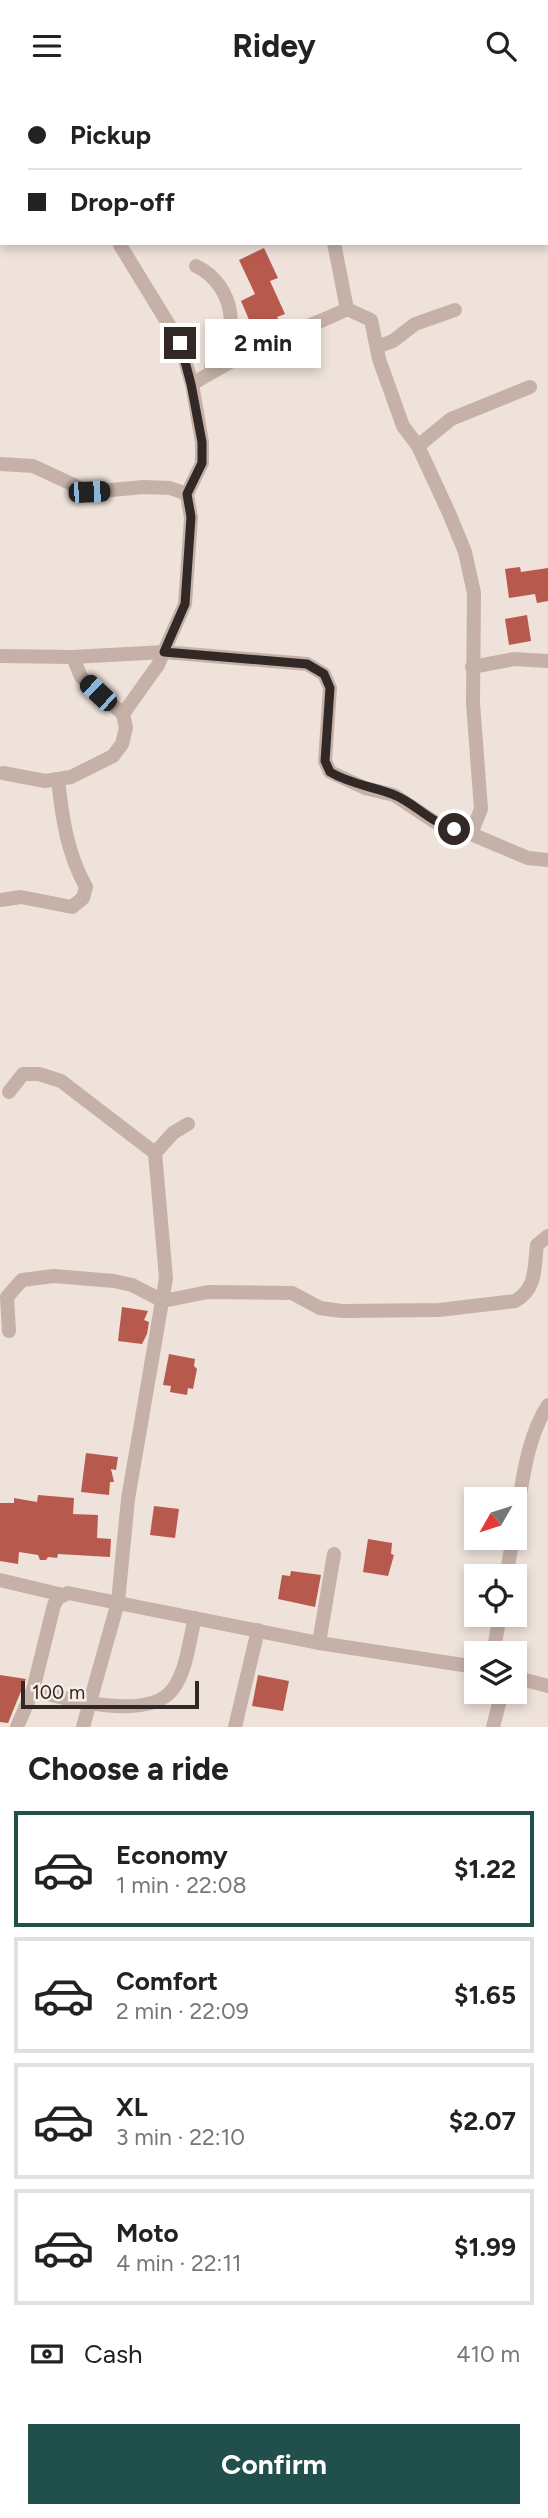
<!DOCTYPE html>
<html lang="en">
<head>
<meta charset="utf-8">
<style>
	body { margin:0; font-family:Figtree,sans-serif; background:#f2f2f2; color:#222; height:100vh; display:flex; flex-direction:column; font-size:26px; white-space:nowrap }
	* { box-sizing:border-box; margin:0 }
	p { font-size:23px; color:#767676 }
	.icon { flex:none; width:38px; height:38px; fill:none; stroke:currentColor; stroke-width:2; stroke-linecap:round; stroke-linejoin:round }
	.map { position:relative; height:1636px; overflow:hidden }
	.details { display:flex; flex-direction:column; background:#fff; flex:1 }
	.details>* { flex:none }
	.top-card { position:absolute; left:0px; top:0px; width:550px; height:154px; box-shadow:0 4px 10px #0003; display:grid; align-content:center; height:154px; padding:0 28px; background:#fff }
	.needle { width:46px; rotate:231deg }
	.tools { position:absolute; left:464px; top:1396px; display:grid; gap:14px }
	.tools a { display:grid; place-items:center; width:63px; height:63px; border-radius:0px; background:#fff; box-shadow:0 4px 10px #0003; font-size:35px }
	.scale { position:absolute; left:21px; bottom:18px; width:178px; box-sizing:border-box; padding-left:7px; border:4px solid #322927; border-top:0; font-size:19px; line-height:24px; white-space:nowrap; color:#322927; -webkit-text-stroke:5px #f7ece6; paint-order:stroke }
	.end { position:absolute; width:32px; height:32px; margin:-16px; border:9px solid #322927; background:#fff; box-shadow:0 0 0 4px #fff }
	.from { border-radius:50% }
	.bubble { position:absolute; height:49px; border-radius:0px; background:#fff; box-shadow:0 4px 10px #0003; font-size:23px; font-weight:700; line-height:49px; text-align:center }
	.car { position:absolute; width:21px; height:42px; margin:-21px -10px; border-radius:9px; box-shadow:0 0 5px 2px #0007; background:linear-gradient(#222 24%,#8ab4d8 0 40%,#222 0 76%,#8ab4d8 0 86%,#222 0) }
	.top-card b { display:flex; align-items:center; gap:24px; height:66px; font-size:26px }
	.top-card b+b { border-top:2px solid #e0e0e0 }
	.top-card i { width:18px; height:18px; background:#222 }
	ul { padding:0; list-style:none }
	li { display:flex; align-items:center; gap:21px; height:116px; margin:0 14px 10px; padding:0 14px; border:4px solid #e0e0e0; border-radius:0px }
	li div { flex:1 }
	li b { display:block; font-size:26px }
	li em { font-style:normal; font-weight:700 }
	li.current { border-color:#214f4c }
	li>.icon { width:63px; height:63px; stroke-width:1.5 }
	h2 { padding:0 28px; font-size:32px; line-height:84px }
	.pay { display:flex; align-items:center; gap:18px; height:77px; padding:0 28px; font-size:26px }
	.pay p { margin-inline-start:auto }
	.primary-button { display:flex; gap:14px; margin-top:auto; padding:14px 28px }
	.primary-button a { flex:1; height:80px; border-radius:0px; background:#214f4c; color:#fff; font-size:28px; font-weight:700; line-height:80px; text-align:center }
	header { display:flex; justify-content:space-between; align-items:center; height:91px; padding:0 28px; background:#fff; font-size:32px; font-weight:700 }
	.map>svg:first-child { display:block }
	.building { fill:#b8594e }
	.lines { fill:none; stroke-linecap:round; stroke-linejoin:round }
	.minor { stroke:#c5b1a7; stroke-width:14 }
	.route { stroke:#322927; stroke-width:9 }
</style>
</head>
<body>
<header><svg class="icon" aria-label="menu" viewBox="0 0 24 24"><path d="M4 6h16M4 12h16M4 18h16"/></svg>Ridey<svg class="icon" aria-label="search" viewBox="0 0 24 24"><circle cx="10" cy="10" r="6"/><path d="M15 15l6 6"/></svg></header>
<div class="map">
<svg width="548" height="1636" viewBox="0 0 548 1636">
	<rect width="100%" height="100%" fill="#eee2da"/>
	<g class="building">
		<path d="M 264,157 L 278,187 L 270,190 L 285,223 L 277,226 L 279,230 L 260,238 L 259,235 L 253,238 L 241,210 L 255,203 L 239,169 Z"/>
		<path d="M 520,476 L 521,481 L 548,477 L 548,510 L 537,512 L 535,503 L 509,507 L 505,478 Z"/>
		<path d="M 527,524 L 531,550 L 509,554 L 505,528 Z"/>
		<path d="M 122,1216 L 148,1220 L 144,1229 L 149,1231 L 147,1243 L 142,1253 L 118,1250 Z"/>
		<path d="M 169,1263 L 195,1268 L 194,1275 L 197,1278 L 193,1298 L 188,1297 L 187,1304 L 170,1301 L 171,1295 L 163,1294 Z"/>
		<path d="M 86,1362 L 118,1366 L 116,1379 L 111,1378 L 114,1391 L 110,1391 L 109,1404 L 81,1401 Z"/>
		<path d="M 38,1404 L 74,1407 L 73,1423 L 98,1424 L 97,1447 L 111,1448 L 110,1466 L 58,1463 L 57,1467 L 48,1466 L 46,1469 L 40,1469 L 38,1464 L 19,1461 L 18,1473 L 0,1470 L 0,1412 L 14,1412 L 14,1407 L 37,1411 Z"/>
		<path d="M 154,1415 L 179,1418 L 175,1447 L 150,1444 Z"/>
		<path d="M 368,1448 L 392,1452 L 391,1463 L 394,1464 L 388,1485 L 363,1481 Z"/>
		<path d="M 291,1480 L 321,1484 L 315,1516 L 278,1508 L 282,1484 L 290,1485 Z"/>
		<path d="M 0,1584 L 26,1588 L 8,1632 L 0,1631 Z"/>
		<path d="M 258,1584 L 289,1590 L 283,1620 L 252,1615 Z"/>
	</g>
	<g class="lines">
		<g class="minor">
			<path d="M 334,152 L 347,218"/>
			<path d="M 120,154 L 180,252 L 192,293 L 202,351 L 202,372 L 187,403"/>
			<path d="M 196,175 C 235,194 243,246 211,276"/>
			<path d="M 377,256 L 393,250 L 415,233 L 455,219"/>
			<path d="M 192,293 C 220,277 247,260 277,247 C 301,237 324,230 347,218 L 371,229 L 379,268 L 403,335 L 418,355 L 449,422 L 465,461 L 474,502 L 473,612 L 481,718 L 471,743"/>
			<path d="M 418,355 L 451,328 L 530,296"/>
			<path d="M 0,373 L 33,375 L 89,401 L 144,396 L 170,397 L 187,403 L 191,427 L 185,513 L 158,574 L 123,623"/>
			<path d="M 0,565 L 73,566 L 164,561 L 307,573 L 324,583 L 330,597 L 325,670 L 330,681 L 365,697 L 394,704 L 438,733 L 471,743 L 528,767 L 548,769"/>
			<path d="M 472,576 L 514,568 L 548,570"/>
			<path d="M 3,682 L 45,690 L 71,686 L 113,665 L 122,653 L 126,637 L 123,623 L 81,586 L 73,566"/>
			<path d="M 0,809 L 21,806 L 72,816 L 83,807 L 86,796 C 67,762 62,726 58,688"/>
			<path d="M 9,1001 L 23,983 L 39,983 L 61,990 L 155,1062"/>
			<path d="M 9,1240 L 7,1206 L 22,1189 L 54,1185 L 114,1190 L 132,1194 L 163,1210 L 208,1201 L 292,1202 L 320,1217 L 342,1220 L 439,1219 L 515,1210 C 537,1198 534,1177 537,1154 L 548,1145"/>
			<path d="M 514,1439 C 522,1398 525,1349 548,1314"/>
			<path d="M 506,1486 L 513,1447"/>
			<path d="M 0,1489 L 63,1504"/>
			<path d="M 319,1552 L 476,1576"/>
			<path d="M 493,1563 L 500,1524"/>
			<path d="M 514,1586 L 548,1595"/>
			<path d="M 33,1599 L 54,1514 L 58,1507 L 68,1502 L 319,1552 L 334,1463"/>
			<path d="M 17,1636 L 33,1599 C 65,1608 149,1631 173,1598 C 187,1579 189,1550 195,1527"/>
			<path d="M 83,1636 L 118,1511 L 128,1408 L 166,1187 L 155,1062 L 173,1042 L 188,1033"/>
			<path d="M 235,1636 L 258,1539"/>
			<path d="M 493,1636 L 502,1601"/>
		</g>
	</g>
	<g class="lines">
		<path class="route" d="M 180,252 L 191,293 L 202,351 L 202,372 L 187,403 L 191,426 L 185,513 L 164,561 L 307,573 L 324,583 L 330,597 L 325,670 L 330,681 C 350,693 371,695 392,703 C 414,711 429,731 454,738"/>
	</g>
</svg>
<div class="tools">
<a><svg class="needle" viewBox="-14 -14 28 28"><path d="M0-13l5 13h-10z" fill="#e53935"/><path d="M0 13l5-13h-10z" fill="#767676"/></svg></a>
<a><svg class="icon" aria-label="locate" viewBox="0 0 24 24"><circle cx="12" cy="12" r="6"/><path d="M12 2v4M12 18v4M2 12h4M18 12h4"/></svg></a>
<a><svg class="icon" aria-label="layers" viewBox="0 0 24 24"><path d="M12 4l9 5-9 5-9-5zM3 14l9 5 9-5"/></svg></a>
</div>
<div class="scale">100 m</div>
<i class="end from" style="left:454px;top:738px"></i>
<i class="end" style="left:180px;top:252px"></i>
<div class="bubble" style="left:205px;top:228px;width:116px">2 min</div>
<i class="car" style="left:89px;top:401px;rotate:88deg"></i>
<i class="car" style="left:98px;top:602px;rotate:313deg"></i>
<div class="top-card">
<b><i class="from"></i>Pickup</b>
<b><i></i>Drop-off</b>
</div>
</div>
<section class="details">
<h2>Choose a ride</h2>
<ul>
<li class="current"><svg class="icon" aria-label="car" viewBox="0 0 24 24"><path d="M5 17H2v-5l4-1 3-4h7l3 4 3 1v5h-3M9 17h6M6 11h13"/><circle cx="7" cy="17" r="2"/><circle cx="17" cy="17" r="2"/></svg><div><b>Economy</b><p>1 min · 22:08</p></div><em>$1.22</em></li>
<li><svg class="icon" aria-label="car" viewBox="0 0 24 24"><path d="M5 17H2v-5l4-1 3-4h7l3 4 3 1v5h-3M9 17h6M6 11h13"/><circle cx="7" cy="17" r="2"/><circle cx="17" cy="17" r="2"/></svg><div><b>Comfort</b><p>2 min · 22:09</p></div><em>$1.65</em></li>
<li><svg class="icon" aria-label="car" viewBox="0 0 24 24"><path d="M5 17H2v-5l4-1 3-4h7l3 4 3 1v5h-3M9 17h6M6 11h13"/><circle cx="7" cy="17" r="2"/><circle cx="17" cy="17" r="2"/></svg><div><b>XL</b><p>3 min · 22:10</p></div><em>$2.07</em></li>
<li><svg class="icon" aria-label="car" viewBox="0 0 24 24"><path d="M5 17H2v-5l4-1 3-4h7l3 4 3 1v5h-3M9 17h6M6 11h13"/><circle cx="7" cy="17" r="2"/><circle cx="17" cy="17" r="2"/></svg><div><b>Moto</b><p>4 min · 22:11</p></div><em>$1.99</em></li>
</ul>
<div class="pay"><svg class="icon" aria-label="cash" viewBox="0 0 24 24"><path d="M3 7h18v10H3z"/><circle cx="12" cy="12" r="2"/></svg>Cash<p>410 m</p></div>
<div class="primary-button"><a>Confirm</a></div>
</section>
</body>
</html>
